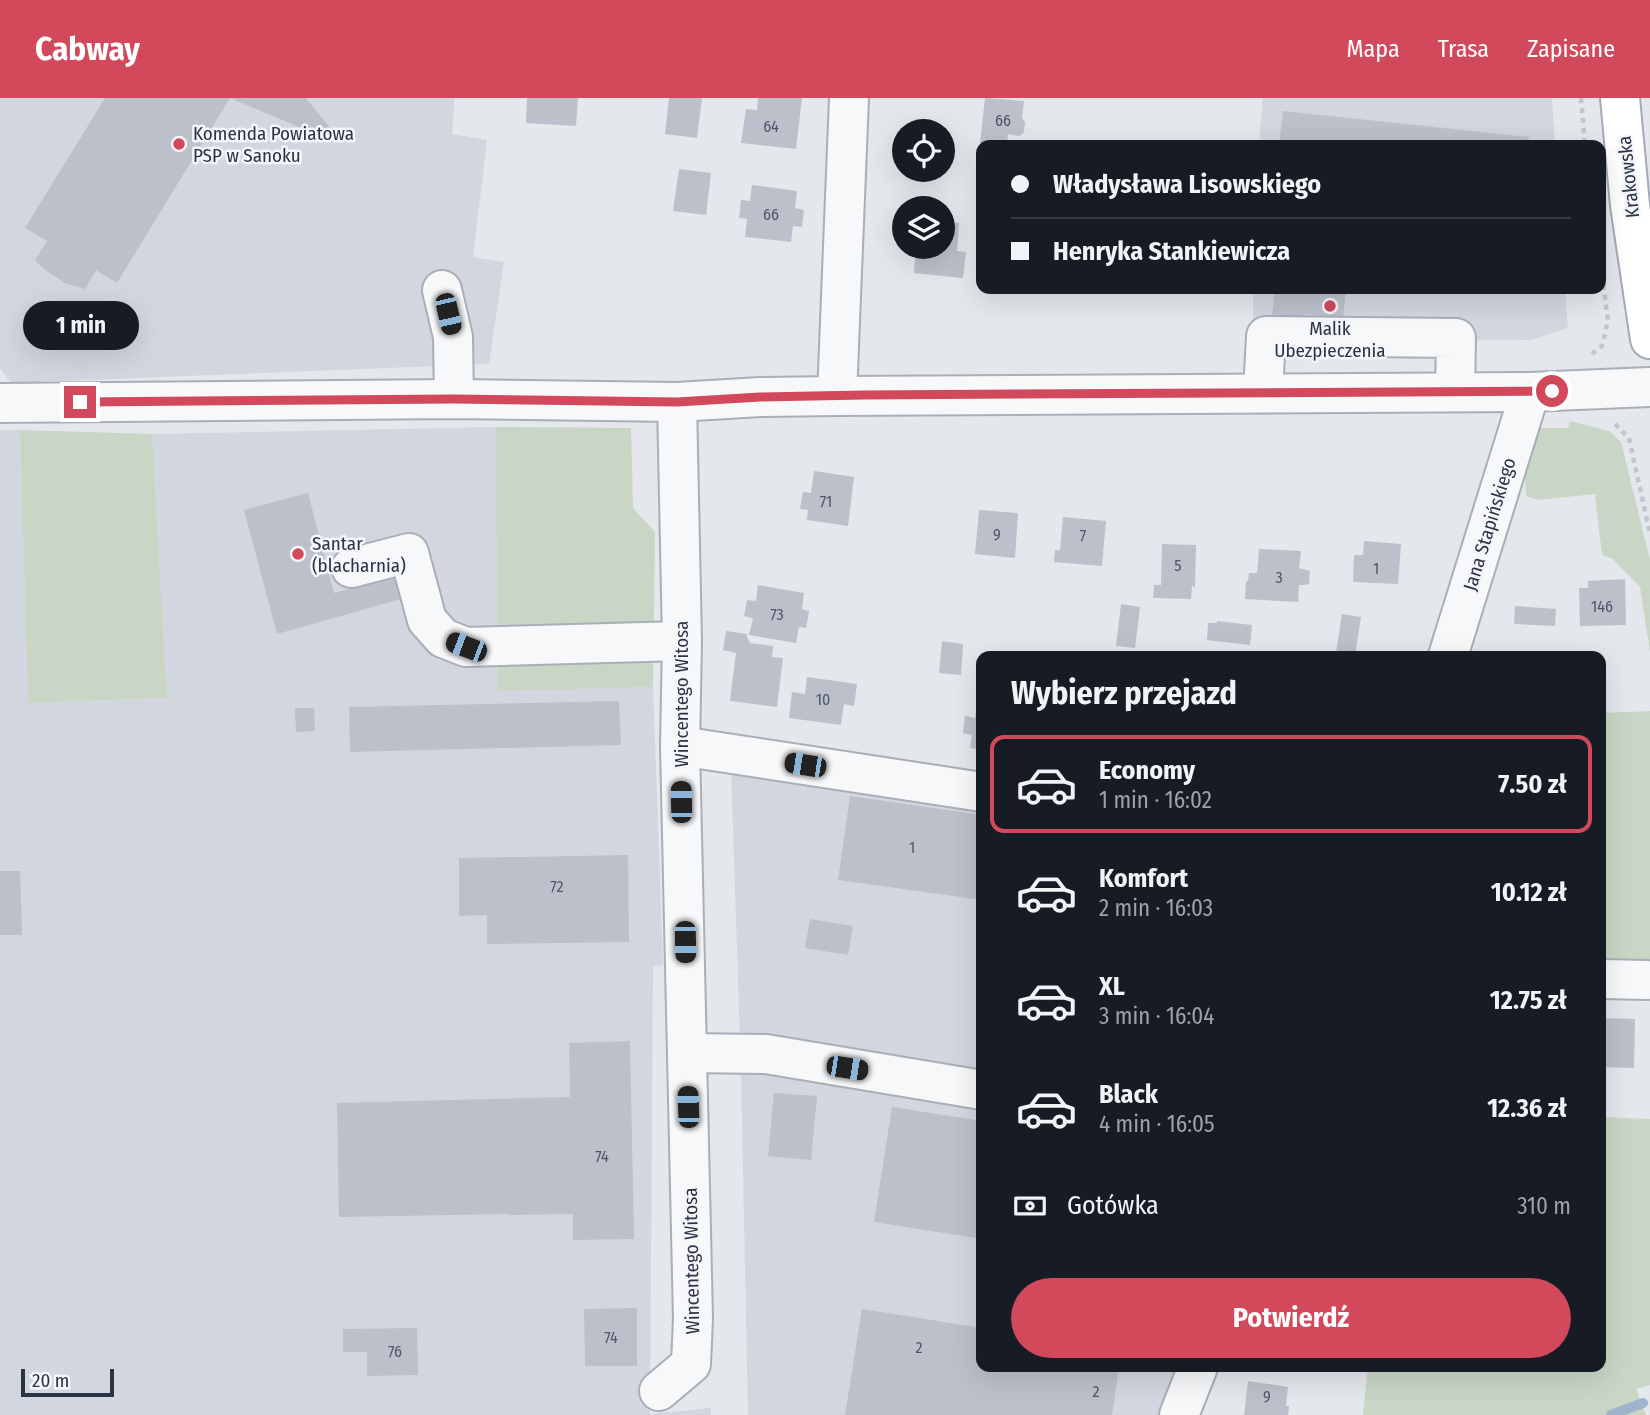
<!DOCTYPE html>
<html lang="pl">
<head>
<meta charset="utf-8">
<style>
	body { margin:0; font-family:"Fira Sans Condensed",sans-serif; background:#242831; color:#f1f3f6; height:100vh; display:flex; flex-direction:column; font-size:26px; white-space:nowrap }
	* { box-sizing:border-box; margin:0 }
	p { font-size:23px; color:#9ea1a6 }
	.icon { flex:none; width:38px; height:38px; fill:none; stroke:currentColor; stroke-width:2; stroke-linecap:round; stroke-linejoin:round }
	.map { position:relative; flex:1; overflow:hidden }
	.drawer { position:absolute; left:976px; top:553px; width:630px; height:721px; display:flex; flex-direction:column; background:#171b24; border-radius:14px; box-shadow:0 7px 28px #0002 }
	.drawer>* { flex:none }
	.hud { position:absolute; left:976px; top:42px; width:630px; height:154px; border-radius:14px; box-shadow:0 7px 28px #0002; display:grid; align-content:center; height:154px; padding:0 35px; background:#171b24 }
	.buttons { position:absolute; left:892px; top:21px; display:grid; gap:14px }
	.buttons a { display:grid; place-items:center; width:63px; height:63px; border-radius:50%; background:#171b24; box-shadow:0 7px 28px #0002; font-size:35px }
	.scale { position:absolute; left:21px; bottom:18px; width:93px; box-sizing:border-box; padding-left:7px; border:4px solid #2b3445; border-top:0; font-size:19px; line-height:24px; white-space:nowrap; color:#2b3445; -webkit-text-stroke:5px #f4f6f9; paint-order:stroke }
	.end { position:absolute; width:32px; height:32px; margin:-16px; border:9px solid #d1495b; background:#fff; box-shadow:0 0 0 4px #fff }
	.from { border-radius:50% }
	.bubble { position:absolute; height:49px; border-radius:24px; background:#171b24; box-shadow:0 7px 28px #0002; font-size:23px; font-weight:700; line-height:49px; text-align:center }
	.car { position:absolute; width:21px; height:42px; margin:-21px -10px; border-radius:9px; box-shadow:0 0 5px 2px #0007; background:linear-gradient(#222 24%,#8ab4d8 0 40%,#222 0 76%,#8ab4d8 0 86%,#222 0) }
	.hud b { display:flex; align-items:center; gap:24px; height:66px; font-size:26px }
	.hud b+b { border-top:2px solid #363941 }
	.hud i { width:18px; height:18px; background:#f1f3f6 }
	ul { padding:0; list-style:none }
	li { display:flex; align-items:center; gap:21px; height:98px; margin:0 14px 10px; padding:0 21px; border:4px solid transparent; border-radius:14px }
	li div { flex:1 }
	li b { display:block; font-size:26px }
	li em { font-style:normal; font-weight:700 }
	li.current { border-color:#d1495b }
	li>.icon { width:63px; height:63px; stroke-width:1.5 }
	h2 { padding:0 35px; font-size:32px; line-height:84px }
	.pay { display:flex; align-items:center; gap:18px; height:77px; padding:0 35px; font-size:26px }
	.pay p { margin-inline-start:auto }
	.action { display:flex; gap:14px; margin-top:auto; padding:14px 35px }
	.action a { flex:1; height:80px; border-radius:42px; background:#d1495b; color:#fff; font-size:28px; font-weight:700; line-height:80px; text-align:center }
	header { display:flex; align-items:center; gap:42px; box-sizing:border-box; height:98px; padding:0 35px; background:#d1495b; color:#fff }
	header strong { font-size:33px }
	nav { display:flex; gap:38px; margin-inline-start:auto; font-size:24px }
	.map>svg:first-child { display:block }
	.built { fill:#d2d6de }
	.green { fill:#c9d6c5 }
	.lines { fill:none; stroke-linecap:round; stroke-linejoin:round }
	.stream { stroke:#9fb4cc; stroke-width:10 }
	.building { fill:#bbc0ca }
	.minor-casing { stroke:#a9aeb7; stroke-width:42 }
	.major-casing { stroke:#a3abb8; stroke-width:42 }
	.path { stroke:#c2c5cb; stroke-width:4.5; stroke-dasharray:5 5; stroke-linecap:butt }
	.minor { stroke:#f7f8fa; stroke-width:38 }
	.major { stroke:#fff; stroke-width:38 }
	.route { stroke:#d1495b; stroke-width:9 }
	.poi-dot { fill:#d1495b; stroke:#f4f6f9; stroke-width:2.5 }
	.labels { text-anchor:middle; stroke-width:5; stroke-linejoin:round; paint-order:stroke }
	.number-label { font-size:16px; fill:#4f5766 }
	.poi-label { font-size:19px; fill:#2b3445; stroke:#f4f6f9; text-anchor:start }
	.street-label { font-size:19px; fill:#2b3445; stroke:#f4f6f9 }
</style>
</head>
<body>
<header>
<strong>Cabway</strong>
<nav><a>Mapa</a><a>Trasa</a><a>Zapisane</a></nav>
</header>
<div class="map">
<svg width="1650" height="1317" viewBox="0 0 1650 1317">
	<rect width="100%" height="100%" fill="#e4e7ec"/>
	<g class="built">
		<path d="M 0,0 L 455,0 L 452,36 L 487,42 L 473,159 L 504,164 L 489,266 L 11,285 L 0,270 Z"/>
		<path d="M 1263,0 L 1552,0 L 1555,47 L 1259,47 Z"/>
		<path d="M 1253,191 L 1565,191 L 1568,230 L 1531,242 L 1253,244 Z"/>
		<path d="M 495,329 L 498,592 L 653,589 L 663,867 L 653,868 L 650,1316 L 711,1310 L 711,1317 L 0,1317 L 0,332 L 20,332 L 28,605 L 167,600 L 152,336 Z"/>
		<path d="M 731,667 L 982,704 L 982,1269 L 1188,1269 L 1169,1317 L 748,1317 L 741,974 Z"/>
	</g>
	<g class="green">
		<path d="M 1570,323 L 1609,333 L 1621,344 L 1650,462 L 1650,554 L 1640,489 L 1613,461 L 1602,457 L 1595,396 L 1538,402 L 1526,398 L 1525,375 L 1539,330 L 1568,330 Z"/>
		<path d="M 495,329 L 631,330 L 633,410 L 655,434 L 653,589 L 498,593 Z"/>
		<path d="M 20,332 L 152,336 L 167,600 L 28,605 Z"/>
		<path d="M 1650,613 L 1650,871 L 1601,870 L 1601,615 Z"/>
		<path d="M 1601,1019 L 1650,1021 L 1650,1287 L 1636,1291 L 1646,1317 L 1363,1317 L 1368,1269 L 1601,1269 Z"/>
	</g>
	<g class="lines">
		<path class="stream" d="M 1611,1317 L 1643,1305"/>
	</g>
	<g class="building">
		<path d="M 105,0 L 306,0 L 330,30 L 325,40 L 230,0 L 117,185 L 96,172 L 85,191 L 65,185 L 45,172 L 35,162 L 47,143 L 25,130 Z"/>
		<path d="M 527,0 L 578,0 L 576,28 L 526,25 Z"/>
		<path d="M 669,0 L 702,0 L 697,40 L 665,36 Z"/>
		<path d="M 758,0 L 802,0 L 796,51 L 741,45 L 746,11 L 757,12 Z"/>
		<path d="M 985,0 L 1024,3 L 1022,20 L 1025,24 L 1024,34 L 1020,38 L 1008,36 L 1007,47 L 980,45 Z"/>
		<path d="M 1283,13 L 1529,39 L 1528,47 L 1279,47 Z"/>
		<path d="M 679,71 L 711,75 L 706,117 L 673,113 Z"/>
		<path d="M 752,87 L 797,93 L 795,110 L 804,112 L 802,129 L 793,128 L 791,144 L 745,139 L 747,121 L 739,120 L 741,102 L 750,103 Z"/>
		<path d="M 911,102 L 940,105 L 940,110 L 910,110 Z"/>
		<path d="M 943,123 L 959,125 L 957,153 L 966,154 L 963,180 L 914,175 L 916,149 L 943,149 Z"/>
		<path d="M 1275,191 L 1346,191 L 1343,220 L 1305,216 L 1305,221 L 1272,217 Z"/>
		<path d="M 814,373 L 854,379 L 848,428 L 807,422 L 808,412 L 800,411 L 803,394 L 811,395 Z"/>
		<path d="M 308,395 L 334,495 L 402,477 L 408,499 L 277,536 L 244,412 Z"/>
		<path d="M 979,412 L 1018,415 L 1015,460 L 975,456 Z"/>
		<path d="M 1063,419 L 1106,423 L 1102,468 L 1054,464 L 1055,452 L 1060,452 Z"/>
		<path d="M 1364,443 L 1401,446 L 1398,486 L 1353,484 L 1354,457 L 1363,457 Z"/>
		<path d="M 1162,446 L 1196,447 L 1195,489 L 1192,488 L 1191,501 L 1153,500 L 1154,487 L 1161,487 Z"/>
		<path d="M 1259,451 L 1301,453 L 1299,470 L 1310,473 L 1309,486 L 1304,487 L 1299,487 L 1298,504 L 1245,501 L 1246,483 L 1248,483 L 1249,475 L 1257,475 Z"/>
		<path d="M 1625,481 L 1626,527 L 1580,528 L 1579,490 L 1588,490 L 1588,483 Z"/>
		<path d="M 758,487 L 804,495 L 802,511 L 809,513 L 806,530 L 799,529 L 796,545 L 749,537 L 753,520 L 744,518 L 747,502 L 756,503 Z"/>
		<path d="M 1121,506 L 1140,509 L 1135,550 L 1116,548 Z"/>
		<path d="M 1515,508 L 1556,511 L 1555,528 L 1514,526 Z"/>
		<path d="M 1342,516 L 1361,519 L 1355,557 L 1336,555 Z"/>
		<path d="M 1217,523 L 1252,527 L 1250,547 L 1207,542 L 1208,525 L 1217,525 Z"/>
		<path d="M 726,533 L 747,536 L 747,539 L 750,545 L 773,548 L 772,559 L 783,560 L 777,609 L 730,603 L 736,555 L 723,552 Z"/>
		<path d="M 942,543 L 963,546 L 961,577 L 939,575 Z"/>
		<path d="M 807,579 L 857,586 L 854,608 L 844,606 L 841,627 L 789,620 L 792,594 L 805,596 Z"/>
		<path d="M 978,600 L 982,601 L 982,652 L 970,650 L 972,637 L 963,635 L 965,618 L 975,620 Z"/>
		<path d="M 619,603 L 621,647 L 350,654 L 349,609 Z"/>
		<path d="M 295,610 L 314,610 L 315,633 L 296,634 Z"/>
		<path d="M 850,698 L 982,717 L 982,802 L 838,782 Z"/>
		<path d="M 628,757 L 629,844 L 487,846 L 487,817 L 459,818 L 459,760 Z"/>
		<path d="M 0,773 L 20,773 L 22,837 L 0,837 Z"/>
		<path d="M 810,821 L 853,828 L 848,857 L 805,850 Z"/>
		<path d="M 1601,920 L 1635,921 L 1634,970 L 1601,969 Z"/>
		<path d="M 630,943 L 634,1141 L 573,1142 L 573,1116 L 509,1117 L 509,1116 L 339,1119 L 337,1005 L 570,999 L 569,945 Z"/>
		<path d="M 774,995 L 817,998 L 811,1062 L 768,1058 Z"/>
		<path d="M 892,1009 L 982,1023 L 982,1141 L 874,1124 Z"/>
		<path d="M 637,1210 L 637,1268 L 585,1268 L 584,1211 Z"/>
		<path d="M 862,1211 L 982,1230 L 982,1269 L 1119,1269 L 1112,1317 L 845,1317 Z"/>
		<path d="M 417,1230 L 418,1277 L 367,1278 L 367,1254 L 343,1254 L 343,1231 Z"/>
		<path d="M 1248,1283 L 1288,1289 L 1286,1308 L 1289,1308 L 1288,1317 L 1244,1317 Z"/>
	</g>
	<g class="lines">
		<g class="minor-casing">
			<g id="minor">
				<path d="M 442,192 L 453,239 L 454,301"/>
				<path d="M 1263,294 L 1266,238 L 1456,240 L 1455,294"/>
				<path d="M 837,298 L 849,0"/>
				<path d="M 0,305 L 454,301 L 677,304 L 760,299 L 837,298 L 1530,294 L 1650,289"/>
				<path d="M 351,470 L 409,455 L 427,522 L 443,540 L 466,549 L 682,543"/>
				<path d="M 1448,558 L 1530,294"/>
				<path d="M 680,648 L 982,694"/>
				<path d="M 1601,881 L 1647,882"/>
				<path d="M 687,955 L 766,956 L 982,992"/>
				<path d="M 659,1293 L 691,1266 L 693,1221 L 680,648 L 682,543 L 677,304"/>
				<path d="M 1179,1317 L 1198,1269"/>
			</g>
		</g>
		<g class="major-casing">
			<path id="major" d="M 1620,0 L 1630,107 L 1650,241"/>
		</g>
		<g class="path">
			<path d="M 1581,0 L 1585,47"/>
			<path d="M 1592,256 L 1602,248 L 1608,223 L 1601,170"/>
			<path d="M 1615,326 L 1629,340 L 1650,436"/>
		</g>
		<use href="#minor" class="minor"/>
		<use href="#major" class="major"/>
	</g>
	<g class="lines">
		<path class="route" d="M 80,304 L 454,301 L 677,304 L 760,299 L 864,297 L 1552,293"/>
	</g>
	<g class="poi-dot">
		<circle cx="179" cy="46" r="7"/>
		<circle cx="1330" cy="208" r="7"/>
		<circle cx="298" cy="456" r="7"/>
	</g>
	<g class="labels">
		<g class="number-label">
			<text x="1003" y="28">66</text>
			<text x="771" y="34">64</text>
			<text x="771" y="122">66</text>
			<text x="826" y="409">71</text>
			<text x="997" y="442">9</text>
			<text x="1083" y="443">7</text>
			<text x="1178" y="473">5</text>
			<text x="1376" y="476">1</text>
			<text x="1279" y="485">3</text>
			<text x="1602" y="514">146</text>
			<text x="777" y="522">73</text>
			<text x="823" y="607">10</text>
			<text x="912" y="755">1</text>
			<text x="557" y="794">72</text>
			<text x="602" y="1064">74</text>
			<text x="611" y="1245">74</text>
			<text x="919" y="1255">2</text>
			<text x="395" y="1259">76</text>
			<text x="1096" y="1299">2</text>
			<text x="1267" y="1304">9</text>
		</g>
		<g class="poi-label">
			<text x="193" y="42">Komenda Powiatowa<tspan x="193" dy="22">PSP w Sanoku</tspan></text>
			<text x="1330" y="237" text-anchor="middle">Malik<tspan x="1330" dy="22">Ubezpieczenia</tspan></text>
			<text x="312" y="452">Santar<tspan x="312" dy="22">(blacharnia)</tspan></text>
		</g>
		<g class="street-label">
			<text transform="translate(1628 79) rotate(-96)" y="7">Krakowska</text>
			<text transform="translate(1489 426) rotate(-73)" y="7">Jana Stapińskiego</text>
			<text transform="translate(681 596) rotate(-90)" y="7">Wincentego Witosa</text>
			<text transform="translate(691 1163) rotate(-91)" y="7">Wincentego Witosa</text>
		</g>
	</g>
</svg>
<div class="buttons">
<a><svg class="icon" aria-label="locate" viewBox="0 0 24 24"><circle cx="12" cy="12" r="6"/><path d="M12 2v4M12 18v4M2 12h4M18 12h4"/></svg></a>
<a><svg class="icon" aria-label="layers" viewBox="0 0 24 24"><path d="M12 4l9 5-9 5-9-5zM3 14l9 5 9-5"/></svg></a>
</div>
<div class="scale">20 m</div>
<i class="end from" style="left:1552px;top:293px"></i>
<i class="end" style="left:80px;top:304px"></i>
<div class="bubble" style="left:23px;top:203px;width:116px">1 min</div>
<i class="car" style="left:448px;top:216px;rotate:167deg"></i>
<i class="car" style="left:466px;top:549px;rotate:291deg"></i>
<i class="car" style="left:805px;top:667px;rotate:279deg"></i>
<i class="car" style="left:681px;top:704px;rotate:359deg"></i>
<i class="car" style="left:685px;top:844px;rotate:179deg"></i>
<i class="car" style="left:847px;top:970px;rotate:99deg"></i>
<i class="car" style="left:688px;top:1009px;rotate:358deg"></i>
<div class="hud">
<b><i class="from"></i>Władysława Lisowskiego</b>
<b><i></i>Henryka Stankiewicza</b>
</div>
<section class="drawer">
<h2>Wybierz przejazd</h2>
<ul>
<li class="current"><svg class="icon" aria-label="car" viewBox="0 0 24 24"><path d="M5 17H2v-5l4-1 3-4h7l3 4 3 1v5h-3M9 17h6M6 11h13"/><circle cx="7" cy="17" r="2"/><circle cx="17" cy="17" r="2"/></svg><div><b>Economy</b><p>1 min · 16:02</p></div><em>7.50 zł</em></li>
<li><svg class="icon" aria-label="car" viewBox="0 0 24 24"><path d="M5 17H2v-5l4-1 3-4h7l3 4 3 1v5h-3M9 17h6M6 11h13"/><circle cx="7" cy="17" r="2"/><circle cx="17" cy="17" r="2"/></svg><div><b>Komfort</b><p>2 min · 16:03</p></div><em>10.12 zł</em></li>
<li><svg class="icon" aria-label="car" viewBox="0 0 24 24"><path d="M5 17H2v-5l4-1 3-4h7l3 4 3 1v5h-3M9 17h6M6 11h13"/><circle cx="7" cy="17" r="2"/><circle cx="17" cy="17" r="2"/></svg><div><b>XL</b><p>3 min · 16:04</p></div><em>12.75 zł</em></li>
<li><svg class="icon" aria-label="car" viewBox="0 0 24 24"><path d="M5 17H2v-5l4-1 3-4h7l3 4 3 1v5h-3M9 17h6M6 11h13"/><circle cx="7" cy="17" r="2"/><circle cx="17" cy="17" r="2"/></svg><div><b>Black</b><p>4 min · 16:05</p></div><em>12.36 zł</em></li>
</ul>
<div class="pay"><svg class="icon" aria-label="cash" viewBox="0 0 24 24"><path d="M3 7h18v10H3z"/><circle cx="12" cy="12" r="2"/></svg>Gotówka<p>310 m</p></div>
<div class="action"><a>Potwierdź</a></div>
</section>
</div>
</body>
</html>
